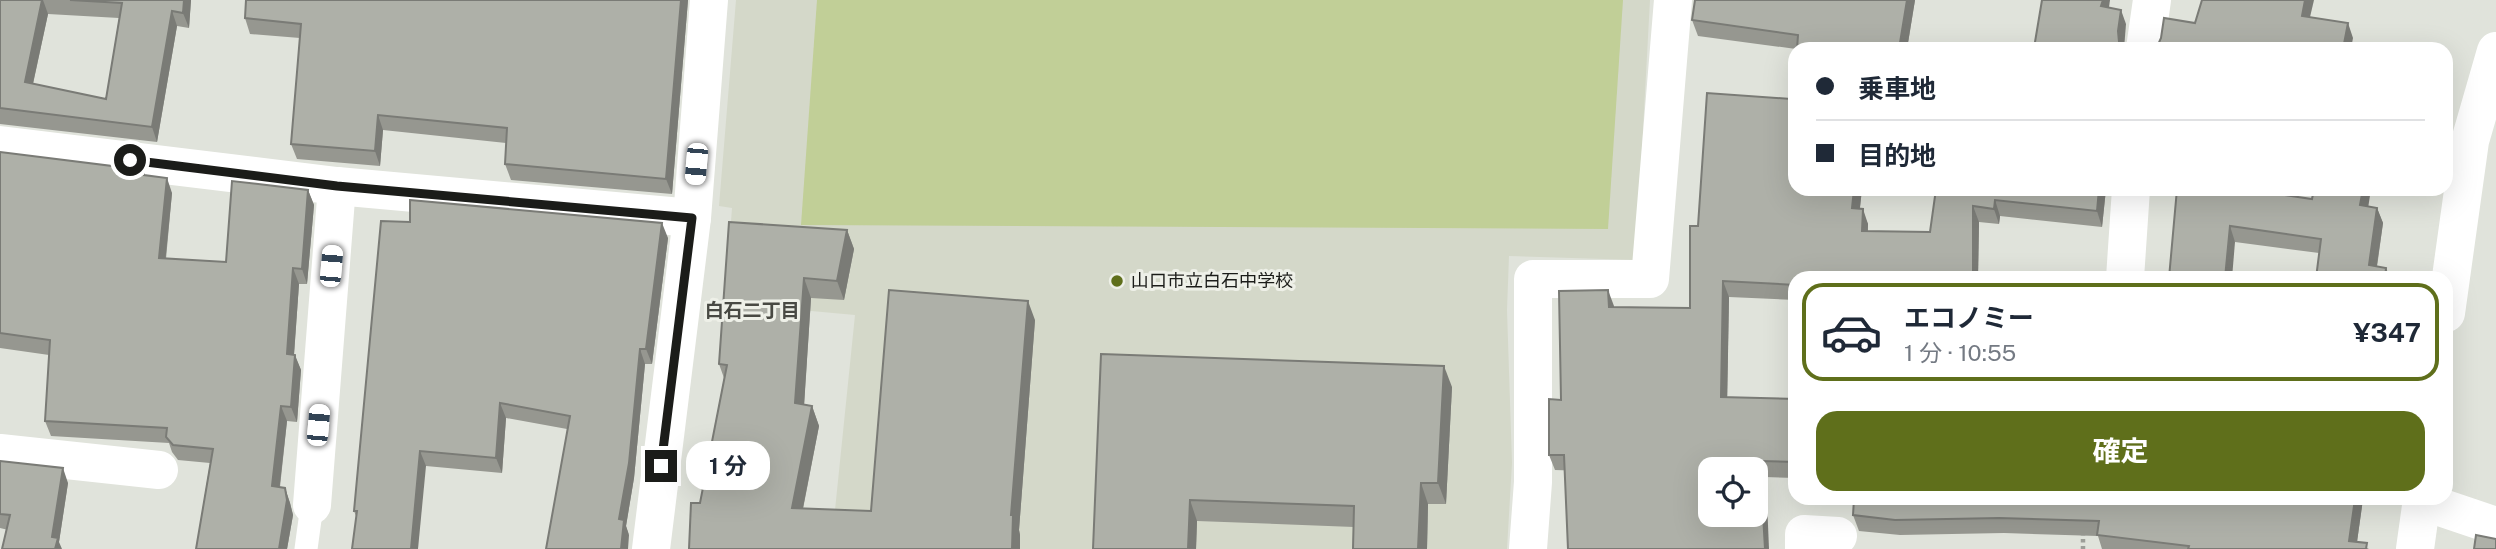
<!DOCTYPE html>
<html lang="ja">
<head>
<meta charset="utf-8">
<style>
	body { margin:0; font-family:"Public Sans","Noto Sans JP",sans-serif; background:#f6f6f7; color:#1f2937; height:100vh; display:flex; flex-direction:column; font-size:26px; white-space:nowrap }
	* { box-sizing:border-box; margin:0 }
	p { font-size:23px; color:#747a83 }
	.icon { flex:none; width:38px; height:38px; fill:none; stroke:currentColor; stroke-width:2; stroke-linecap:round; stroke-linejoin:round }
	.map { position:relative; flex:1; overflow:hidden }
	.sheet { position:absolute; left:1788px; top:271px; width:665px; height:234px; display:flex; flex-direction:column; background:#fff; border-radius:21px; box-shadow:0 7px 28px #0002 }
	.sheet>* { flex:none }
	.banner { position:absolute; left:1788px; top:42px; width:665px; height:154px; border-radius:21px; box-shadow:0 7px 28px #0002; display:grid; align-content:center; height:154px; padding:0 28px; background:#fff }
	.controls { position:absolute; left:1698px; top:457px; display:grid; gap:14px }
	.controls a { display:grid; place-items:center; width:70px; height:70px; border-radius:14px; background:#fff; box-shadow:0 7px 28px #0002; font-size:35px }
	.end { position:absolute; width:32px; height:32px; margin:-16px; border:9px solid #1b1c19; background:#fff; box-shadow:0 0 0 4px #fff }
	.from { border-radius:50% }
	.bubble { position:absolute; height:49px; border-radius:21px; background:#fff; box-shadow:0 7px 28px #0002; font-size:23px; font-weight:700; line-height:49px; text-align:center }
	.car { position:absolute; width:21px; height:42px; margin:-21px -10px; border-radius:9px; box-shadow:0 0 5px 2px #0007; background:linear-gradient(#fff 24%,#345 0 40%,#fff 0 76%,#345 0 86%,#fff 0) }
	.banner b { display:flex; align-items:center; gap:24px; height:66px; font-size:26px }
	.banner b+b { border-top:2px solid #e0e1e3 }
	.banner i { width:18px; height:18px; background:#1f2937 }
	ul { padding:12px 0 0; list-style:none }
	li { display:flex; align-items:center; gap:21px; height:98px; margin:0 14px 10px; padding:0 14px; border:4px solid transparent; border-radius:21px }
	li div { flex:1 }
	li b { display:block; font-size:26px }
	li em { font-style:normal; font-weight:700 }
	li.active { border-color:#5f6f1b }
	li>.icon { width:63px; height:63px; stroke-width:1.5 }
	.action { display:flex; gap:14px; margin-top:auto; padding:14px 28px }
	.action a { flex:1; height:80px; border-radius:21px; background:#5f6f1b; color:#fff; font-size:28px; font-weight:700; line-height:80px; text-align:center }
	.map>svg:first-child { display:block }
	.built { fill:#d4d8c9 }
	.green { fill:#c1cf97 }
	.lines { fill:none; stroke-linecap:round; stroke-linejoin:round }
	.path { stroke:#9c9e98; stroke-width:4.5; stroke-dasharray:3.5 3.5; stroke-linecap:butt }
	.lane { stroke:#fff; stroke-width:23 }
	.street { stroke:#fff; stroke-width:38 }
	.secondary { stroke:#fff; stroke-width:38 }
	.wall { fill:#969790; fill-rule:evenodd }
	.shaded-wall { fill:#7a7b76 }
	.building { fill:#aeb0a8; stroke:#7a7b76; stroke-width:2; fill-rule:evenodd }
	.route { stroke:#1b1c19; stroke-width:9 }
	.poi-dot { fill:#5f6f1b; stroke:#eef0e8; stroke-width:2.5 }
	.labels { text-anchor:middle; stroke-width:6; stroke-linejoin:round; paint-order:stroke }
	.poi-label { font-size:18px; fill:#1b1c19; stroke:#eef0e8; text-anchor:start }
	.neighbourhood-label { font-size:19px; font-weight:bold; fill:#484943; stroke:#eef0e8 }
</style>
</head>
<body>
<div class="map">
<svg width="2496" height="549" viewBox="0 0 2496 549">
	<rect width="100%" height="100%" fill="#e0e3db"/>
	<path class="built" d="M 736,0 L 1650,0 L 1636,260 L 1509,256 L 1507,310 L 1512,463 L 1507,549 L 831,549 L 855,315 L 725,303 L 732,208 L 719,206 Z"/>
	<path class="green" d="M 817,0 L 1623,0 L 1608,229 L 801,225 Z"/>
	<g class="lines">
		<path class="path" d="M 2083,532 L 2083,549"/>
		<path class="lane" d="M 306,549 L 312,505"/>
		<g class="street">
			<path d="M 2145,49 L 2152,0"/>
			<path d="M 0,145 L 337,186 L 692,218"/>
			<path d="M 2125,278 L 2131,189"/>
			<path d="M 0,453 L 159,470"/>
			<path d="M 2422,501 L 2496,526"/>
			<path d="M 312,505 L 337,186"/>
			<path d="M 651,549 L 692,218 L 709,0"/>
			<path d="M 1528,549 L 1533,482 L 1533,279 L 1650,279 L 1673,0"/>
			<path d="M 1804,549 L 1804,534 L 1838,536"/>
		</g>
		<g class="secondary">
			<path d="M 2446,313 L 2470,141 L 2496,51"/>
			<path d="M 2415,549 L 2422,499"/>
		</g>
	</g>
	<g class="wall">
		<path d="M 0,0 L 191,0 L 189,28 L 177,26 L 157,142 L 0,124 ZM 48,14 L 119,18 L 106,99 L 33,84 Z"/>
		<path d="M 246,0 L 688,0 L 672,194 L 511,180 L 505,164 L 506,143 L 383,130 L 380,166 L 297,159 L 291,144 L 300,38 L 250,34 L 245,18 Z"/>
		<path d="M 1695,0 L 1915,0 L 1907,49 L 1796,49 L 1698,36 L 1692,20 Z"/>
		<path d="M 1791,99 L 1796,189 L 1862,189 L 1860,208 L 1868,224 L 1868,231 L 1930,232 L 1936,189 L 2106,189 L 2102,227 L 2000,216 L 1999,224 L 1979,222 L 1978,278 L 1796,278 L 1796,300 L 1729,297 L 1727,397 L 1796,399 L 1796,478 L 1555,470 L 1549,455 L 1561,400 L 1614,306 L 1614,307 L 1690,308 L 1698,226 Z"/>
		<path d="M 0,152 L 147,176 L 172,193 L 166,259 L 226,262 L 308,190 L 314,205 L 307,284 L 299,284 L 294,354 L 301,370 L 297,422 L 287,421 L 280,487 L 285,488 L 290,503 L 293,515 L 287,549 L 196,549 L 210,463 L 178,460 L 172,452 L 169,443 L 51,436 L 45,421 L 49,355 L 0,348 Z"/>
		<path d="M 2177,189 L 2250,189 L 2250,190 L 2377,208 L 2383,223 L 2377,267 L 2386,268 L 2390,278 L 2316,278 L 2319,253 L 2235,242 Z"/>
		<path d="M 381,221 L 668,238 L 652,364 L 645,364 L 634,478 L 626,526 L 629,535 L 567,429 L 506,418 L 502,473 L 426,466 L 356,516 L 354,511 Z"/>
		<path d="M 847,230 L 854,249 L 844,300 L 811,298 L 804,404 L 812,406 L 819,426 L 803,509 L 871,511 L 1035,320 L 1019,530 L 1020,535 L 700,503 L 724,378 L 719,364 Z"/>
		<path d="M 1101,354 L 1452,387 L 1446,504 L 1428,504 L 1427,549 L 1353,549 L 1354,527 L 1197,521 L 1196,549 L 1093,549 Z"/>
		<path d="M 0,461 L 68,483 L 59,542 L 0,528 Z"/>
		<path d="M 1854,499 L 2363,499 L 2357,542 L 2369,549 L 2102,549 L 2098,536 L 2004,533 L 1900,535 L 1859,531 L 1853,515 Z"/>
	</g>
	<g class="shaded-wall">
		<path d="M 42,0 L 43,0 L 48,14 L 30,97 L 25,82 Z"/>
		<path d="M 184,0 L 191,0 L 189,28 L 183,13 Z"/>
		<path d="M 681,0 L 688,0 L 672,194 L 666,179 Z"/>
		<path d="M 1907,0 L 1915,0 L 1907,49 L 1899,49 Z"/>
		<path d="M 2103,0 L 2110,0 L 2107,21 L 2101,6 Z"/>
		<path d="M 2305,0 L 2314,0 L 2307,30 L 2302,16 Z"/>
		<path d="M 2121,10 L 2126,24 L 2124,49 L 2119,42 L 2118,31 Z"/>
		<path d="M 172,11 L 177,26 L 157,142 L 152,127 Z"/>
		<path d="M 2348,23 L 2353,38 L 2351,49 L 2343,49 Z"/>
		<path d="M 378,115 L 383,130 L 380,166 L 375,151 Z"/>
		<path d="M 167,178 L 172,193 L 164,274 L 159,258 Z"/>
		<path d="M 1854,189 L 1862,189 L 1858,224 L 1852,208 Z"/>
		<path d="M 2099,189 L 2106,189 L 2102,227 L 2097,211 Z"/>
		<path d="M 2363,189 L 2371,189 L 2366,221 L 2360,205 Z"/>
		<path d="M 308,190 L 314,205 L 307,284 L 302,269 Z"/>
		<path d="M 1995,200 L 2000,216 L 1999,224 L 1994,209 Z"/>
		<path d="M 1973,206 L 1979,222 L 1978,278 L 1973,278 Z"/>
		<path d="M 2377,208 L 2383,223 L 2375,278 L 2369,265 Z"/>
		<path d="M 1863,209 L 1868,224 L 1867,247 L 1862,231 Z"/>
		<path d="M 662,223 L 668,238 L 652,364 L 646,349 Z"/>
		<path d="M 2230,226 L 2235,242 L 2232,278 L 2225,278 Z"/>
		<path d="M 847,230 L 854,249 L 844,300 L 837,281 Z"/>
		<path d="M 293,268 L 299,284 L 293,369 L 287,354 Z"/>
		<path d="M 2386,268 L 2390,278 L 2385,278 Z"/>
		<path d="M 804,278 L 811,298 L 803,422 L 795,403 Z"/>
		<path d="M 1723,281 L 1729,297 L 1727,412 L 1721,397 Z"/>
		<path d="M 1608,290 L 1614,306 L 1614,323 L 1609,307 Z"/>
		<path d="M 1028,301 L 1035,320 L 1019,530 L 1020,535 L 1020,549 L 1012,549 L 1011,515 Z"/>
		<path d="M 640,349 L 645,364 L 634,478 L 626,526 L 629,535 L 628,549 L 621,549 L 619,519 Z"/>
		<path d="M 295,355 L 301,370 L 297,422 L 291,407 Z"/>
		<path d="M 1444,366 L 1452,387 L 1446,504 L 1438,483 Z"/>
		<path d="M 500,403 L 506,418 L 502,473 L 496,458 Z"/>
		<path d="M 281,406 L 287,421 L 278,501 L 272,486 Z"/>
		<path d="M 812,406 L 819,426 L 799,528 L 792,508 Z"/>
		<path d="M 420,451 L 426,466 L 418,549 L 411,549 Z"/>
		<path d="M 1760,461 L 1766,477 L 1769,549 L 1765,549 Z"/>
		<path d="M 63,468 L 68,483 L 59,542 L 62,549 L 55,549 L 52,537 Z"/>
		<path d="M 1421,483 L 1428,504 L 1427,549 L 1418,549 Z"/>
		<path d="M 285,488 L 290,503 L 293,515 L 287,549 L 279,549 Z"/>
		<path d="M 2355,499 L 2363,499 L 2356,549 L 2349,541 Z"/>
		<path d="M 1190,500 L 1197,521 L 1196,549 L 1188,549 Z"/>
	</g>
	<g class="building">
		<path d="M 0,0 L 42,0 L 25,82 L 106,99 L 122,3 L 70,0 L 184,0 L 183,13 L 172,11 L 152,127 L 0,108 Z"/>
		<path d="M 246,0 L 681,0 L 666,179 L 505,164 L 507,128 L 378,115 L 375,151 L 291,144 L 301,24 L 245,18 Z"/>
		<path d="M 1695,0 L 1907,0 L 1899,49 L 1797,49 L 1798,35 L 1692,20 Z"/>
		<path d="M 2042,0 L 2103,0 L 2101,6 L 2121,10 L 2118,31 L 2119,42 L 2124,49 L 2040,49 L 2034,48 Z"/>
		<path d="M 2202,0 L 2305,0 L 2302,16 L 2348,23 L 2343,49 L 2155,49 L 2157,47 L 2161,38 L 2164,18 L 2195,23 Z"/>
		<path d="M 1796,61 L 1796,189 L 1854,189 L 1852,208 L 1863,209 L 1862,231 L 1930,232 L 1936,189 L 2099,189 L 2097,211 L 1995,200 L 1994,209 L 1973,206 L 1973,278 L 1796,278 L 1796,285 L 1723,281 L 1721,397 L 1796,399 L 1796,462 L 1760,461 L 1765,549 L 1568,549 L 1564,455 L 1549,455 L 1549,399 L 1561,400 L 1559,291 L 1608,290 L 1609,307 L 1690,308 L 1690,226 L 1698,226 L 1707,93 L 1791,99 ZM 1710,469 L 1755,469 L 1755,514 L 1710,514 Z"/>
		<path d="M 0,152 L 144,170 L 144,175 L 167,178 L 159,258 L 226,262 L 232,181 L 308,190 L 302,269 L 293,268 L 287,354 L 295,355 L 291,407 L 281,406 L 272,486 L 285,488 L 287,500 L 279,549 L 196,549 L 213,449 L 173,445 L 166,437 L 167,428 L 45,421 L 50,340 L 0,333 Z"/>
		<path d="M 2177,189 L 2243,189 L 2312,199 L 2314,189 L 2363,189 L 2360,205 L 2377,208 L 2369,265 L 2386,268 L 2385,278 L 2316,278 L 2321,239 L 2230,226 L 2225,278 L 2169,278 Z"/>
		<path d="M 410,200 L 662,223 L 646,349 L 640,349 L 629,463 L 619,519 L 624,520 L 621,549 L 546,549 L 570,416 L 500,403 L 496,458 L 420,451 L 411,549 L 352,549 L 357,511 L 354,511 L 381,221 L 410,222 Z"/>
		<path d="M 729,222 L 847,230 L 837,281 L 804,278 L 795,403 L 812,406 L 792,508 L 871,511 L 889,290 L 1028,301 L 1011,515 L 1013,515 L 1012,549 L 689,549 L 691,503 L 700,503 L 727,365 L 719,364 Z"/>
		<path d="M 1101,354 L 1444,366 L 1438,483 L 1421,483 L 1418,549 L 1353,549 L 1354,506 L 1190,500 L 1188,549 L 1093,549 Z"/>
		<path d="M 0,461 L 63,468 L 52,537 L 58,538 L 55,549 L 2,549 L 10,515 L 0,514 Z"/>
		<path d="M 1854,499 L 2355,499 L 2349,541 L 2367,543 L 2366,549 L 2188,549 L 2189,546 L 2097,535 L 2099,521 L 1999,518 L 1895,520 L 1853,515 Z"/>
		<path d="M 2476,535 L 2496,539 L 2496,549 L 2474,549 Z"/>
	</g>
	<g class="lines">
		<path class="route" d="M 130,160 L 337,186 L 692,218 L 661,466"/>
	</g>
	<circle class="poi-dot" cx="1117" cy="281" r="7"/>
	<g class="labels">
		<g class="poi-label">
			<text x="1131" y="287">山口市立白石中学校</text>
		</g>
		<g class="neighbourhood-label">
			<text x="752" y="317">白石二丁目</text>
		</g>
	</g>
</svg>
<div class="controls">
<a><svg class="icon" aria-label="locate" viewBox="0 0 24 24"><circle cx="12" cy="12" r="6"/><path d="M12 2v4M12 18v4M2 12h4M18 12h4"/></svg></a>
</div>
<i class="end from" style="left:130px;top:160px"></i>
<i class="end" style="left:661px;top:466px"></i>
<div class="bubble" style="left:686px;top:441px;width:84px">1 分</div>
<i class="car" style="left:696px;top:164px;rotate:185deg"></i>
<i class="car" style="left:331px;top:266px;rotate:5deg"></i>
<i class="car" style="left:318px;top:425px;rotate:5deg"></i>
<div class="banner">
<b><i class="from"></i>乗車地</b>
<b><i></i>目的地</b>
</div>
<section class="sheet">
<ul>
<li class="active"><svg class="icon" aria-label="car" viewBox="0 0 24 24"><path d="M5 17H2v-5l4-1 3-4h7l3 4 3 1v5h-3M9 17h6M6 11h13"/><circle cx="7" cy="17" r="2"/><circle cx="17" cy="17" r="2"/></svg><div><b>エコノミー</b><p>1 分 · 10:55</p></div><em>¥347</em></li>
</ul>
<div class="action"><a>確定</a></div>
</section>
</div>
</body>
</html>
